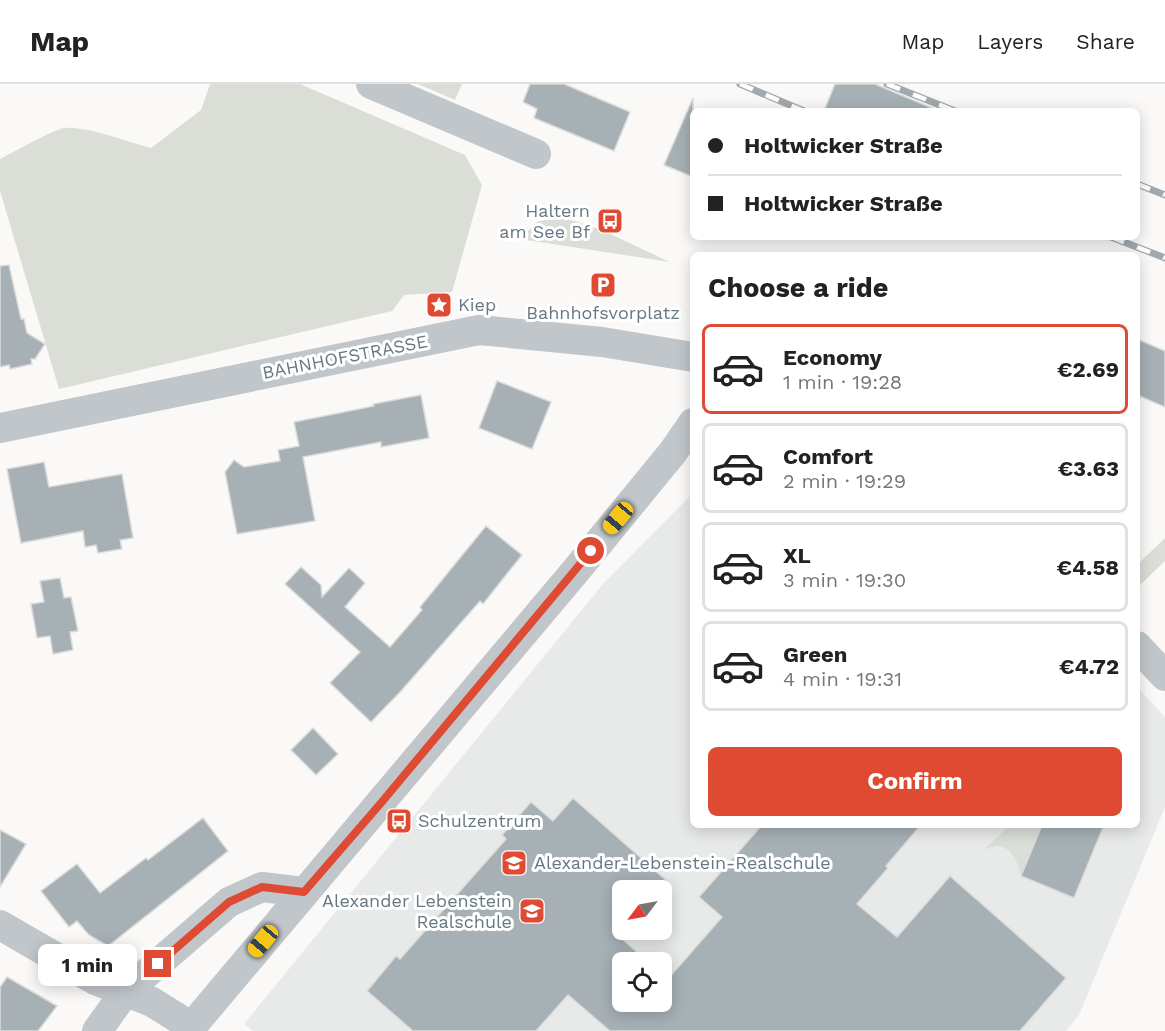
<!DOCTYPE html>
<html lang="en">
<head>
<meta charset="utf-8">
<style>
	body { margin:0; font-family:"Work Sans",sans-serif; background:#f2f2f2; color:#222; height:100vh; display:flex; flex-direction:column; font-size:22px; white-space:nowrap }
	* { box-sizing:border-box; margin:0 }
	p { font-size:20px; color:#767676 }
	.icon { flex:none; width:33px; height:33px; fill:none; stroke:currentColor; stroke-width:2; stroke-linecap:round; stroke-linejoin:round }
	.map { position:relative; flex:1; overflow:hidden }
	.details { position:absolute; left:690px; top:168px; width:450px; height:576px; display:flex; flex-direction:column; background:#fff; border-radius:9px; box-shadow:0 3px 15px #0003 }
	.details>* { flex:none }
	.banner { position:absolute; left:690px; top:24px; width:450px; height:132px; border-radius:9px; box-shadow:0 3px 15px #0003; display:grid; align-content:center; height:132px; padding:0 18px; background:#fff }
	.needle { width:39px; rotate:238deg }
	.fabs { position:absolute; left:612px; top:796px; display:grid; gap:12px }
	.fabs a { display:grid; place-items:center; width:60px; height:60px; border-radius:9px; background:#fff; box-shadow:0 3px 15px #0003; font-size:30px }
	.end { position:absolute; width:27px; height:27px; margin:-14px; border:8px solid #df4a33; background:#fff; box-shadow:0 0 0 3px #fff }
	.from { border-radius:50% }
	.bubble { position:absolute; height:42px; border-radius:9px; background:#fff; box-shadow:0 3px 15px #0003; font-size:20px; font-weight:700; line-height:42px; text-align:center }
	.car { position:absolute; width:18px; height:36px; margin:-18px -9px; border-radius:8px; box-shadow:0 0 4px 2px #0007; background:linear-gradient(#f5c518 24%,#345 0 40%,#f5c518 0 76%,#345 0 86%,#f5c518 0) }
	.banner b { display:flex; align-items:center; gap:21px; height:57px; font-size:22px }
	.banner b+b { border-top:2px solid #e0e0e0 }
	.banner i { width:15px; height:15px; background:#222 }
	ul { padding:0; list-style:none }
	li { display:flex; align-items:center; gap:18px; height:90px; margin:0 12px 9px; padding:0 6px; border:3px solid #e0e0e0; border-radius:9px }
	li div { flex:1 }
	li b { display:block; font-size:22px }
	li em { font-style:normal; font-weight:700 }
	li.selected { border-color:#df4a33 }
	li>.icon { width:54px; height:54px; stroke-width:1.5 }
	h2 { padding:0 18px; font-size:27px; line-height:72px }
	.cta { display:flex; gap:12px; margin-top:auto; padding:12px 18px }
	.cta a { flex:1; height:69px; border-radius:9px; background:#df4a33; color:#fff; font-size:24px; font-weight:700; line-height:69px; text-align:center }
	header { display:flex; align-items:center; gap:36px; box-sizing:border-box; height:84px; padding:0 30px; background:#fff; border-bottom:2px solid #e0e0e0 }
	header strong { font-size:28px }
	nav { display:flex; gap:33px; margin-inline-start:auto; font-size:21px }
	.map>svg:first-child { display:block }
	.built { fill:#e8e9e9; fill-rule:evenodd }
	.green { fill:#daded7 }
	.building { fill:#a6b0b5; stroke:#dbdbda; stroke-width:1.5 }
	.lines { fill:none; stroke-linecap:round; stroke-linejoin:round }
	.minor { stroke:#c1c6ca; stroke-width:30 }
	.rail-casing { stroke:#a1a9ae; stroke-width:7 }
	.rail { stroke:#fff; stroke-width:4.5; stroke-dasharray:14; stroke-linecap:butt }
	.route { stroke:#df4a33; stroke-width:8 }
	.labels { text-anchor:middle; stroke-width:6; stroke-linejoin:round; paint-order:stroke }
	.poi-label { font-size:18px; fill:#667882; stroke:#fff; text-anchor:start }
	.street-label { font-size:18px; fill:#667882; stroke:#fff }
</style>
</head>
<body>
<header>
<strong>Map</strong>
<nav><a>Map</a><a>Layers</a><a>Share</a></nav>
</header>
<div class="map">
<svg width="1165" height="947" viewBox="0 0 1165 947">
	<rect width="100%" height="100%" fill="#faf9f8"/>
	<path class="built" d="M 693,409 L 693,741 L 1137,741 L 1137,603 L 1165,633 L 1165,723 L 1079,931 L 1066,947 L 253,947 L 244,940 L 603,500 ZM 622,807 L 662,807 L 662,846 L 622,846 ZM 622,879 L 662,879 L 662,918 L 622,918 Z"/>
	<g class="green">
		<path d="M 210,0 L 300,0 L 465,71 L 482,101 L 452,208 L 404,211 L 392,227 L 59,305 L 0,107 L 0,75 C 12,69 53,46 64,44 C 88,42 127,58 151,64 L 201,26 Z"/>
		<path d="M 418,0 L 462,0 L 455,16 Z"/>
		<path d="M 554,133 C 591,137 636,163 670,178 L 520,155 L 537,138 Z"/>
		<path d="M 1165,454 L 1165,477 L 1137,504 L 1137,481 Z"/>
		<path d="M 1010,741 L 1042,741 L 1021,792 C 1017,772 1006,754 984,766 Z"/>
	</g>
	<g class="building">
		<path d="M 530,0 L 564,0 L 630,28 L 614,67 L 534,34 L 537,25 L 523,18 Z"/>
		<path d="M 835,0 L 875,0 L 939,27 L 824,27 Z"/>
		<path d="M 693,14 L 693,93 L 664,81 Z"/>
		<path d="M 9,181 L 21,235 L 24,235 L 27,249 L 45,260 L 35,275 L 31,275 L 32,280 L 10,285 L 9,281 L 0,283 L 0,182 Z"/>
		<path d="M 1137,255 L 1165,267 L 1165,323 L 1137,311 Z"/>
		<path d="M 497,297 L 551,318 L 532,365 L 479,344 Z"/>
		<path d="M 421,311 L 429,354 L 381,363 L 381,358 L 303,373 L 315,437 L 237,450 L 225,388 L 234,376 L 244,383 L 280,377 L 278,366 L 299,362 L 294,338 L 374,322 L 373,320 Z"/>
		<path d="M 44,378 L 49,403 L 122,390 L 133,454 L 120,456 L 122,465 L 98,469 L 96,461 L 85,463 L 83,447 L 21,459 L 7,385 Z"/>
		<path d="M 486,442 L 522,471 L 483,520 L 480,517 L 401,607 L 371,638 L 330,599 L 360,568 L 285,500 L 301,483 L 321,501 L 322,513 L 349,484 L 365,499 L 345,523 L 390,563 L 422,526 L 420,523 Z"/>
		<path d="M 60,494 L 64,514 L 71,513 L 78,547 L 70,548 L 73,566 L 53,570 L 50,552 L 37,554 L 31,520 L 44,518 L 40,497 Z"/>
		<path d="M 313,644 L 338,670 L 316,691 L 291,666 Z"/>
		<path d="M 573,714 L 667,797 L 658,807 L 622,807 L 622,846 L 624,846 L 619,852 L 649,879 L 622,879 L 622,918 L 662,918 L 662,889 L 668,895 L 722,833 L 699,813 L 762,741 L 921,741 L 886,782 L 888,784 L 857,820 L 897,853 L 950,792 L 1066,894 L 1020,947 L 610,947 L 568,911 L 536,947 L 413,947 L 367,907 L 396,872 L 400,875 L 506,755 L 502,751 L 531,718 L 553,737 Z"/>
		<path d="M 203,734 L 228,767 L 108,862 L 89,851 L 77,837 L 69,843 L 41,807 L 77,780 L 100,809 L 146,774 L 148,776 Z"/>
		<path d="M 1042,741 L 1104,741 L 1074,814 L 1021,792 Z"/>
		<path d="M 0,746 L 26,760 L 0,803 Z"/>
		<path d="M 7,893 L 57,922 L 38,947 L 0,947 L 0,903 Z"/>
	</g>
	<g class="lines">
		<g class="minor">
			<path d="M 371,0 L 536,70"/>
			<path d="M 0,344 L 479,246 L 602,258 L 693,273"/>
			<path d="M 1137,562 L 1165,592"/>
			<path d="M 0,841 L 95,896 L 152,918 L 192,943"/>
			<path d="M 97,947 L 125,908 L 229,818 L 262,803 L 304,808"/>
			<path d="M 188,947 L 578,484 L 673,368 L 693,339"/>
		</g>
		<g class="rail-casing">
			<g id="rail">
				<path d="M 740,0 L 804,27"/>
				<path d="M 887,0 L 955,27"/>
				<path d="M 1137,100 L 1165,111"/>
				<path d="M 1111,153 L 1165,174"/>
			</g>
		</g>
		<use href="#rail" class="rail"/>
	</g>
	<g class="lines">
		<path class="route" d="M 158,880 L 229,818 L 262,803 L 304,808 L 381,719 L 591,467"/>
	</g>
	<defs>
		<g id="bus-square" transform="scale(1.35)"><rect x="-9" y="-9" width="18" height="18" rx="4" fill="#df4a33" stroke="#fff"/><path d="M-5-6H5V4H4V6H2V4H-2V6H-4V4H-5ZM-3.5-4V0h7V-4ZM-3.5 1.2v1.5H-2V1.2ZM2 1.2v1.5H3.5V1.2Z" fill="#fff"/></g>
		<g id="parking-square" transform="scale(1.35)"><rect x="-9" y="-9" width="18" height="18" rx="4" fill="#df4a33" stroke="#fff"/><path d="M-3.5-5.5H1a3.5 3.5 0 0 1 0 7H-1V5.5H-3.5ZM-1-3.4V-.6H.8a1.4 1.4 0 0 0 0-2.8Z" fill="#fff"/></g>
		<g id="sight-square" transform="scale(1.35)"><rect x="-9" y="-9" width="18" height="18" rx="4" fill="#df4a33" stroke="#fff"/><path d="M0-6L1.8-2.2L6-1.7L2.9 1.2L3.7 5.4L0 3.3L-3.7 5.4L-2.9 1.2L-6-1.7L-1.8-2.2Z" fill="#fff"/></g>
		<g id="school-square" transform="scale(1.35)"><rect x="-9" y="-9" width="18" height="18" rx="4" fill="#df4a33" stroke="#fff"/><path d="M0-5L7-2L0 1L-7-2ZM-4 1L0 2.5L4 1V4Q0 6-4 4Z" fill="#fff"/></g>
	</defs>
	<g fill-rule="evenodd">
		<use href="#bus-square" x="610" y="137"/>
		<use href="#parking-square" x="603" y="201"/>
		<use href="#sight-square" x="439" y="221"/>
		<use href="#bus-square" x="399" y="737"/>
		<use href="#school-square" x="514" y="779"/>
		<use href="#school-square" x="532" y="827"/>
	</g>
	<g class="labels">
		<g class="poi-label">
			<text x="590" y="133" text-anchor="end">Haltern<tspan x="590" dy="21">am See Bf</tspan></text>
			<text x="458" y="227">Kiep</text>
			<text x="603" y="235" text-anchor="middle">Bahnhofsvorplatz</text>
			<text x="418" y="743">Schulzentrum</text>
			<text x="534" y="785">Alexander-Lebenstein-Realschule</text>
			<text x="512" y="823" text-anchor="end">Alexander Lebenstein<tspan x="512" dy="21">Realschule</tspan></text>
		</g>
		<g class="street-label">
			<text transform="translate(345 273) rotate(-11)" y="6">BAHNHOFSTRASSE</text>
		</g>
	</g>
</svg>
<div class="fabs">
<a><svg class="needle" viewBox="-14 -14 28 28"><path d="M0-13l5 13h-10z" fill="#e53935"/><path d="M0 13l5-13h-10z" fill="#767676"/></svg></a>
<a><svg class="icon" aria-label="locate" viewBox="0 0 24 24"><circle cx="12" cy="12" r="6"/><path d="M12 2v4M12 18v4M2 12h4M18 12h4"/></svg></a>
</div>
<i class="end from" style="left:591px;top:467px"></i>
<i class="end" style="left:158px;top:880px"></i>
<div class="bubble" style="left:38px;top:860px;width:99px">1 min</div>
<i class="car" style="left:618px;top:434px;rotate:220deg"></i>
<i class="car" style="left:263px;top:857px;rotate:220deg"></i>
<div class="banner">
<b><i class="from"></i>Holtwicker Straße</b>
<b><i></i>Holtwicker Straße</b>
</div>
<section class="details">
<h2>Choose a ride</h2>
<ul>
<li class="selected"><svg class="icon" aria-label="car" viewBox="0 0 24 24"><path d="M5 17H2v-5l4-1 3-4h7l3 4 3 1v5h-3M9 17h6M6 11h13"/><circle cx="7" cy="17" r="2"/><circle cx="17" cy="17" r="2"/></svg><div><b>Economy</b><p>1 min · 19:28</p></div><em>€2.69</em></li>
<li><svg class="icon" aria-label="car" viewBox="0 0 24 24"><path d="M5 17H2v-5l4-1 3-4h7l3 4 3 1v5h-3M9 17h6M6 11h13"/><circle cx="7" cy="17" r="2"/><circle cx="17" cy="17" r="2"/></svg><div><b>Comfort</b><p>2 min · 19:29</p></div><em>€3.63</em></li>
<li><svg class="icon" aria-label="car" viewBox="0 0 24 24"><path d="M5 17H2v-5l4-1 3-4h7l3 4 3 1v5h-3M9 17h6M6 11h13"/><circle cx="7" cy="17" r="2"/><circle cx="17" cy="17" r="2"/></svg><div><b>XL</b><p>3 min · 19:30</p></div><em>€4.58</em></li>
<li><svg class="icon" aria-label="car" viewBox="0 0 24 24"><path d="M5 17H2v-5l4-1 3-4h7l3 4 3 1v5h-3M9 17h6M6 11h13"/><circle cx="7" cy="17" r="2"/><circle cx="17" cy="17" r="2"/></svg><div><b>Green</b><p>4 min · 19:31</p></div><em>€4.72</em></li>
</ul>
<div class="cta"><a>Confirm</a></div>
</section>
</div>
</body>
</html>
